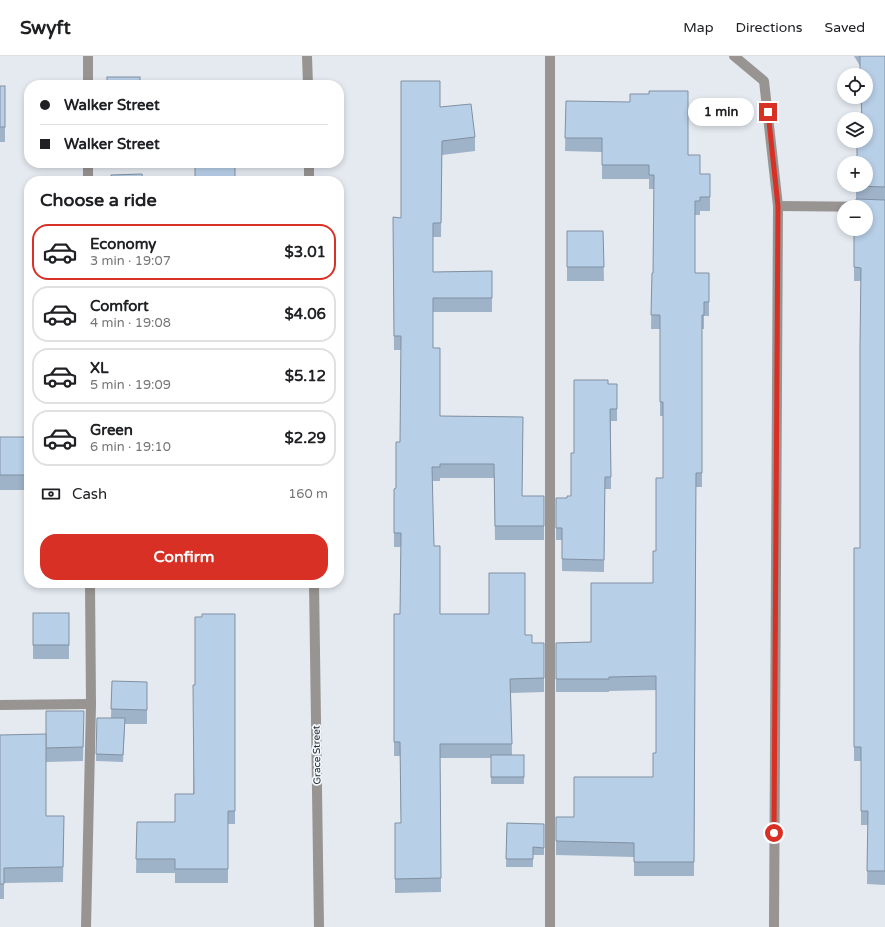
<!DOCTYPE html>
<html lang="en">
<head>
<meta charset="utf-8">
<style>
	body { margin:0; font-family:"Varela Round",sans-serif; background:#f6f6f6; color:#202124; height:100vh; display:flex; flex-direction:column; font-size:15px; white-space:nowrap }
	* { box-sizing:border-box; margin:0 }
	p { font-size:13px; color:#757577 }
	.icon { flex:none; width:22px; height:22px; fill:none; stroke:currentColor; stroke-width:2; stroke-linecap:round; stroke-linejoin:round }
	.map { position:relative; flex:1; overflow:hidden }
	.drawer { position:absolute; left:24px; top:120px; width:320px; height:412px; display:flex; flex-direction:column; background:#fff; border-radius:16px; box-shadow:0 2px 6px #0003 }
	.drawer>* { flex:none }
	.top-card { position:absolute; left:24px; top:24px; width:320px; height:88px; border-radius:16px; box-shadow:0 2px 6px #0003; display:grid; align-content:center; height:88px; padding:0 16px; background:#fff }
	.fabs { position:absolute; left:837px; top:12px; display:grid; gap:8px }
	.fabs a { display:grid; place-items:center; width:36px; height:36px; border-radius:50%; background:#fff; box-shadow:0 2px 6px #0003; font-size:20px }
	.end { position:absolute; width:18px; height:18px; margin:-9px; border:5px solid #d93025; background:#fff; box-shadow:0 0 0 2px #fff }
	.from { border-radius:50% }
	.bubble { position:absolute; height:28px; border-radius:14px; background:#fff; box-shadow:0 2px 6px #0003; font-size:13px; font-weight:700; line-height:28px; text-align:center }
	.top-card b { display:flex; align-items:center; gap:14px; height:38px; font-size:15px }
	.top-card b+b { border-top:1px solid #e0e0e0 }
	.top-card i { width:10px; height:10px; background:#202124 }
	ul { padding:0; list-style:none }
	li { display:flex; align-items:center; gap:12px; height:56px; margin:0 8px 6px; padding:0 8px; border:2px solid #e0e0e0; border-radius:16px }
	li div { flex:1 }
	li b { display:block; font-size:15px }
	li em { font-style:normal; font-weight:700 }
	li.on { border-color:#d93025 }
	li>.icon { width:36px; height:36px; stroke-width:1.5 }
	h2 { padding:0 16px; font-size:18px; line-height:48px }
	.pay { display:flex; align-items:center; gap:10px; height:44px; padding:0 16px; font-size:15px }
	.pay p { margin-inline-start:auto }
	.button { display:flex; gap:8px; margin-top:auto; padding:8px 16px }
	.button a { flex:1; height:46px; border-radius:16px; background:#d93025; color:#fff; font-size:16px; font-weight:700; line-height:46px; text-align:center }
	header { display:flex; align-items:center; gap:24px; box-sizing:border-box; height:56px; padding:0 20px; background:#fff; border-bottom:1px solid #e0e0e0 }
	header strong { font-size:19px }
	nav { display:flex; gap:22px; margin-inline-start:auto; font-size:14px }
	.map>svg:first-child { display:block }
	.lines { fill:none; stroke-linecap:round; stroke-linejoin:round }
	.service { stroke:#979492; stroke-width:10 }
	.minor { stroke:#979492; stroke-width:10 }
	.wall { fill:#9eb2c8 }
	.building { fill:#b8cfe8; stroke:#8191a2 }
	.route { stroke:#d93025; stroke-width:5 }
	.labels { text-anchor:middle; stroke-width:3.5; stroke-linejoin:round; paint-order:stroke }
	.street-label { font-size:10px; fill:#282a2d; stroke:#f1f7fd }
</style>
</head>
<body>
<header>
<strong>Swyft</strong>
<nav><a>Map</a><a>Directions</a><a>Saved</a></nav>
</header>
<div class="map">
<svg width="885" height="871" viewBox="0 0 885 871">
	<rect width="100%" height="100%" fill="#e4eaf0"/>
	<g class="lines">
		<g class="service">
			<path d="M 88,0 L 88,29"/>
			<path d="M 550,0 L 550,871"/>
			<path d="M 88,107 L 88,125"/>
			<path d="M 778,150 L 885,151"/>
			<path d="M 0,649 L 91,648"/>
			<path d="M 86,871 L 91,648 L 90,527"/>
		</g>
		<g class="minor">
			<path d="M 307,0 L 308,29"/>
			<path d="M 734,0 L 764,25 L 778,150 L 774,871"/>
			<path d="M 309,107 L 309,125"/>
			<path d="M 314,527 L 319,871"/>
		</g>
	</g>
	<g class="wall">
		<path d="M 854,0 L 885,0 L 885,829 L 867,828 L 868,769 L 861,769 L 861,705 L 854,705 L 854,492 L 860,492 L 861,225 L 854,225 L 854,173 L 866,173 L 856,151 L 856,129 L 866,63 L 861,63 L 861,41 L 866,41 L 866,19 L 860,19 L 860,10 Z"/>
		<rect x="0" y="30" width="5" height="56"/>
		<path d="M 566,45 L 688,99 L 700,118 L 710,118 L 710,155 L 700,155 L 700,159 L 695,159 L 695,217 L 709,217 L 709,260 L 704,260 L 704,273 L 702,273 L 702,431 L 696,431 L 694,820 L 634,820 L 634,801 L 556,799 L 556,761 L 574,761 L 653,721 L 656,697 L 656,634 L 609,635 L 609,636 L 556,636 L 556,587 L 591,586 L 653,527 L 663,422 L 663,360 L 660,360 L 660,273 L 651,273 L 652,217 L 653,217 L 654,133 L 649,133 L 649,123 L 602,123 L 602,96 L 565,95 Z"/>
		<path d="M 440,51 L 475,81 L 475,95 L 442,99 L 441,181 L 433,181 L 433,216 L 492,215 L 492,256 L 433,256 L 433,292 L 440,360 L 523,361 L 522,440 L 544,440 L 544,484 L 495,484 L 494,422 L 440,422 L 440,425 L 432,425 L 434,490 L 440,558 L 525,579 L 532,587 L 544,587 L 544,636 L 511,637 L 512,699 L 524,699 L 524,728 L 491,728 L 491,702 L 440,702 L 441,836 L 395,837 L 395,767 L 401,767 L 400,700 L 394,700 L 394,558 L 400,558 L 401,491 L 394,491 L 394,433 L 396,432 L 400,386 L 401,294 L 394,294 L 393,161 L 401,162 Z"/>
		<path d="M 567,175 L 603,175 L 604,225 L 567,225 Z"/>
		<path d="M 608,328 L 617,328 L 617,365 L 611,365 L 611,433 L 605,433 L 604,516 L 562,515 L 562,484 L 556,484 L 556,442 L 567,442 L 571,440 L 574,397 Z"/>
		<rect x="0" y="381" width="29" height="53"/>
		<rect x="203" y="527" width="39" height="2"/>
		<rect x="33" y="557" width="36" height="46"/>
		<path d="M 235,558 L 235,768 L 228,768 L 228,827 L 175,827 L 175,817 L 136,817 L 137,766 L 175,766 L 193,738 L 195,629 L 202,561 Z"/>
		<path d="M 112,625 L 147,640 L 147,668 L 125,668 L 123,706 L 96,705 L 97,662 L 111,662 Z"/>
		<path d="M 46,655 L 84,669 L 83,705 L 46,706 Z"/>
		<path d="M 0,679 L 46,760 L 64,760 L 63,826 L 4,827 L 4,843 L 0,843 Z"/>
		<path d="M 507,767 L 544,768 L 544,799 L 533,799 L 533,811 L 506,811 Z"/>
	</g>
	<g class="building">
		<path d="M 860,0 L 885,0 L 885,131 L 856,130 L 856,129 L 866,129 L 866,107 L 857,107 L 857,85 L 866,85 L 866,63 L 862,63 L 861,41 L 866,41 L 866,19 L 860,19 Z"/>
		<rect x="107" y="21" width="33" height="8"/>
		<path d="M 401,25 L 440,25 L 440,51 L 471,48 L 475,81 L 442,85 L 441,167 L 433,167 L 433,216 L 492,215 L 492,242 L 433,242 L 433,292 L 440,292 L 440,360 L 523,361 L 522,440 L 544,440 L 544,470 L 495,470 L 494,408 L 440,408 L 440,411 L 432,411 L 434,490 L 440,490 L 440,558 L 489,558 L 489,517 L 525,517 L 525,579 L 532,579 L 532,587 L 544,587 L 544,622 L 510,623 L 512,688 L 440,688 L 441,822 L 395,823 L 395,767 L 401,767 L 400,686 L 394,686 L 394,558 L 400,558 L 401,477 L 394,477 L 394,433 L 396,432 L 396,386 L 400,386 L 401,280 L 394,280 L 393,161 L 401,162 Z"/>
		<rect x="0" y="30" width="5" height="41"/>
		<path d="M 649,35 L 688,35 L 688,99 L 700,99 L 700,118 L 710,118 L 710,141 L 700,141 L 700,145 L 695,145 L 695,217 L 709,217 L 709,246 L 704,246 L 704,259 L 702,259 L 702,417 L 696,417 L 694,806 L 634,806 L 634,787 L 556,785 L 556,761 L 574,761 L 574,721 L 653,721 L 653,697 L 656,697 L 656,620 L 609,621 L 609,623 L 556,623 L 556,587 L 591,586 L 591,527 L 653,527 L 653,495 L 656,495 L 656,422 L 663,422 L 663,346 L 660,346 L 660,259 L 651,259 L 652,217 L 653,217 L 654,119 L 649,119 L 649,109 L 602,109 L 602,82 L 565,82 L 566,45 L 630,46 L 630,38 L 649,38 Z"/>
		<rect x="195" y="107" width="40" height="18"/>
		<path d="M 142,118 L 143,125 L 111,125 L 111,119 Z"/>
		<path d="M 856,143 L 885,144 L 885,815 L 867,815 L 868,755 L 861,755 L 861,691 L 854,691 L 854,492 L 860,492 L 860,289 L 861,212 L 854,211 L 854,173 L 866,173 L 866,151 L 856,151 Z"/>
		<path d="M 567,175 L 603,175 L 604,211 L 567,211 Z"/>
		<path d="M 574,324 L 608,324 L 608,328 L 617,328 L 617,353 L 610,353 L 611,421 L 605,421 L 604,504 L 562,503 L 562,472 L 556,472 L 556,442 L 567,442 L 567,440 L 571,440 L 571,397 L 574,397 Z"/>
		<rect x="0" y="381" width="29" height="38"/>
		<rect x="33" y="557" width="36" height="32"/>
		<path d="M 202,558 L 235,558 L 235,755 L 228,755 L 228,813 L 175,813 L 175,803 L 136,803 L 137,766 L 175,766 L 175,738 L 194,738 L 193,629 L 195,629 L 195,561 L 202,561 Z"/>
		<path d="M 112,625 L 147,626 L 147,654 L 111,653 Z"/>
		<path d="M 46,655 L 84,655 L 83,691 L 46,692 Z"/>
		<path d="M 97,662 L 125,662 L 123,699 L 96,698 Z"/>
		<path d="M 46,678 L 46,760 L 64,760 L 63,811 L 4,812 L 4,828 L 0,828 L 0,679 Z"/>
		<rect x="491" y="699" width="33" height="22"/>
		<path d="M 507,767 L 544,768 L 544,792 L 533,791 L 533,803 L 506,803 Z"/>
	</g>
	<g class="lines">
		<path class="route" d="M 768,56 L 778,150 L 774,777"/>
	</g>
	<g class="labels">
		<g class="street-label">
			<text transform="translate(316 699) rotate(-91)" y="4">Grace Street</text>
		</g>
	</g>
</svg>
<div class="fabs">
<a><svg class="icon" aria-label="locate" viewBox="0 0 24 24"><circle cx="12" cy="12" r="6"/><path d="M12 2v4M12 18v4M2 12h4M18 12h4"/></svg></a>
<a><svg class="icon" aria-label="layers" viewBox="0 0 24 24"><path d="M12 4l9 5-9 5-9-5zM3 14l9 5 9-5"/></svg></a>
<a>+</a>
<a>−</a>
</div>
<i class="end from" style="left:774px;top:777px"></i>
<i class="end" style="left:768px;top:56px"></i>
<div class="bubble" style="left:688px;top:42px;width:66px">1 min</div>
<div class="top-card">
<b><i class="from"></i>Walker Street</b>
<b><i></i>Walker Street</b>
</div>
<section class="drawer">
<h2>Choose a ride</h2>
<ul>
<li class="on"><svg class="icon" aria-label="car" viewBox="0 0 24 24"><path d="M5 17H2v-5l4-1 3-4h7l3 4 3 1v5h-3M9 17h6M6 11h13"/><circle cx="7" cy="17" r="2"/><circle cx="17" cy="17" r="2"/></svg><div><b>Economy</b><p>3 min · 19:07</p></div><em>$3.01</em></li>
<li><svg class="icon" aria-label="car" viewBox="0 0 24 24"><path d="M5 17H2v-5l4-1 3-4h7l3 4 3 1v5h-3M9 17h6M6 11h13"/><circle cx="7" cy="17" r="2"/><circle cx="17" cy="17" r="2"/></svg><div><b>Comfort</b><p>4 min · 19:08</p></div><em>$4.06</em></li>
<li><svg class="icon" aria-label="car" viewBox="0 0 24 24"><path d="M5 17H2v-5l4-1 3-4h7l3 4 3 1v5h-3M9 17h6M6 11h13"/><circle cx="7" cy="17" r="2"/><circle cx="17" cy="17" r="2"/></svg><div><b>XL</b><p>5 min · 19:09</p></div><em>$5.12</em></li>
<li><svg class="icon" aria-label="car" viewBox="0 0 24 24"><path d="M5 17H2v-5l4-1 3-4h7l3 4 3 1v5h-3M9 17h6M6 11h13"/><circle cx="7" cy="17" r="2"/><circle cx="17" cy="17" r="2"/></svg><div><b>Green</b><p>6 min · 19:10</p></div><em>$2.29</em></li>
</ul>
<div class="pay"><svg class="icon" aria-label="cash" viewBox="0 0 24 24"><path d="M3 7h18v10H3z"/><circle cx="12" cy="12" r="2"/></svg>Cash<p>160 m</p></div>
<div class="button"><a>Confirm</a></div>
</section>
</div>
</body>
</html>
